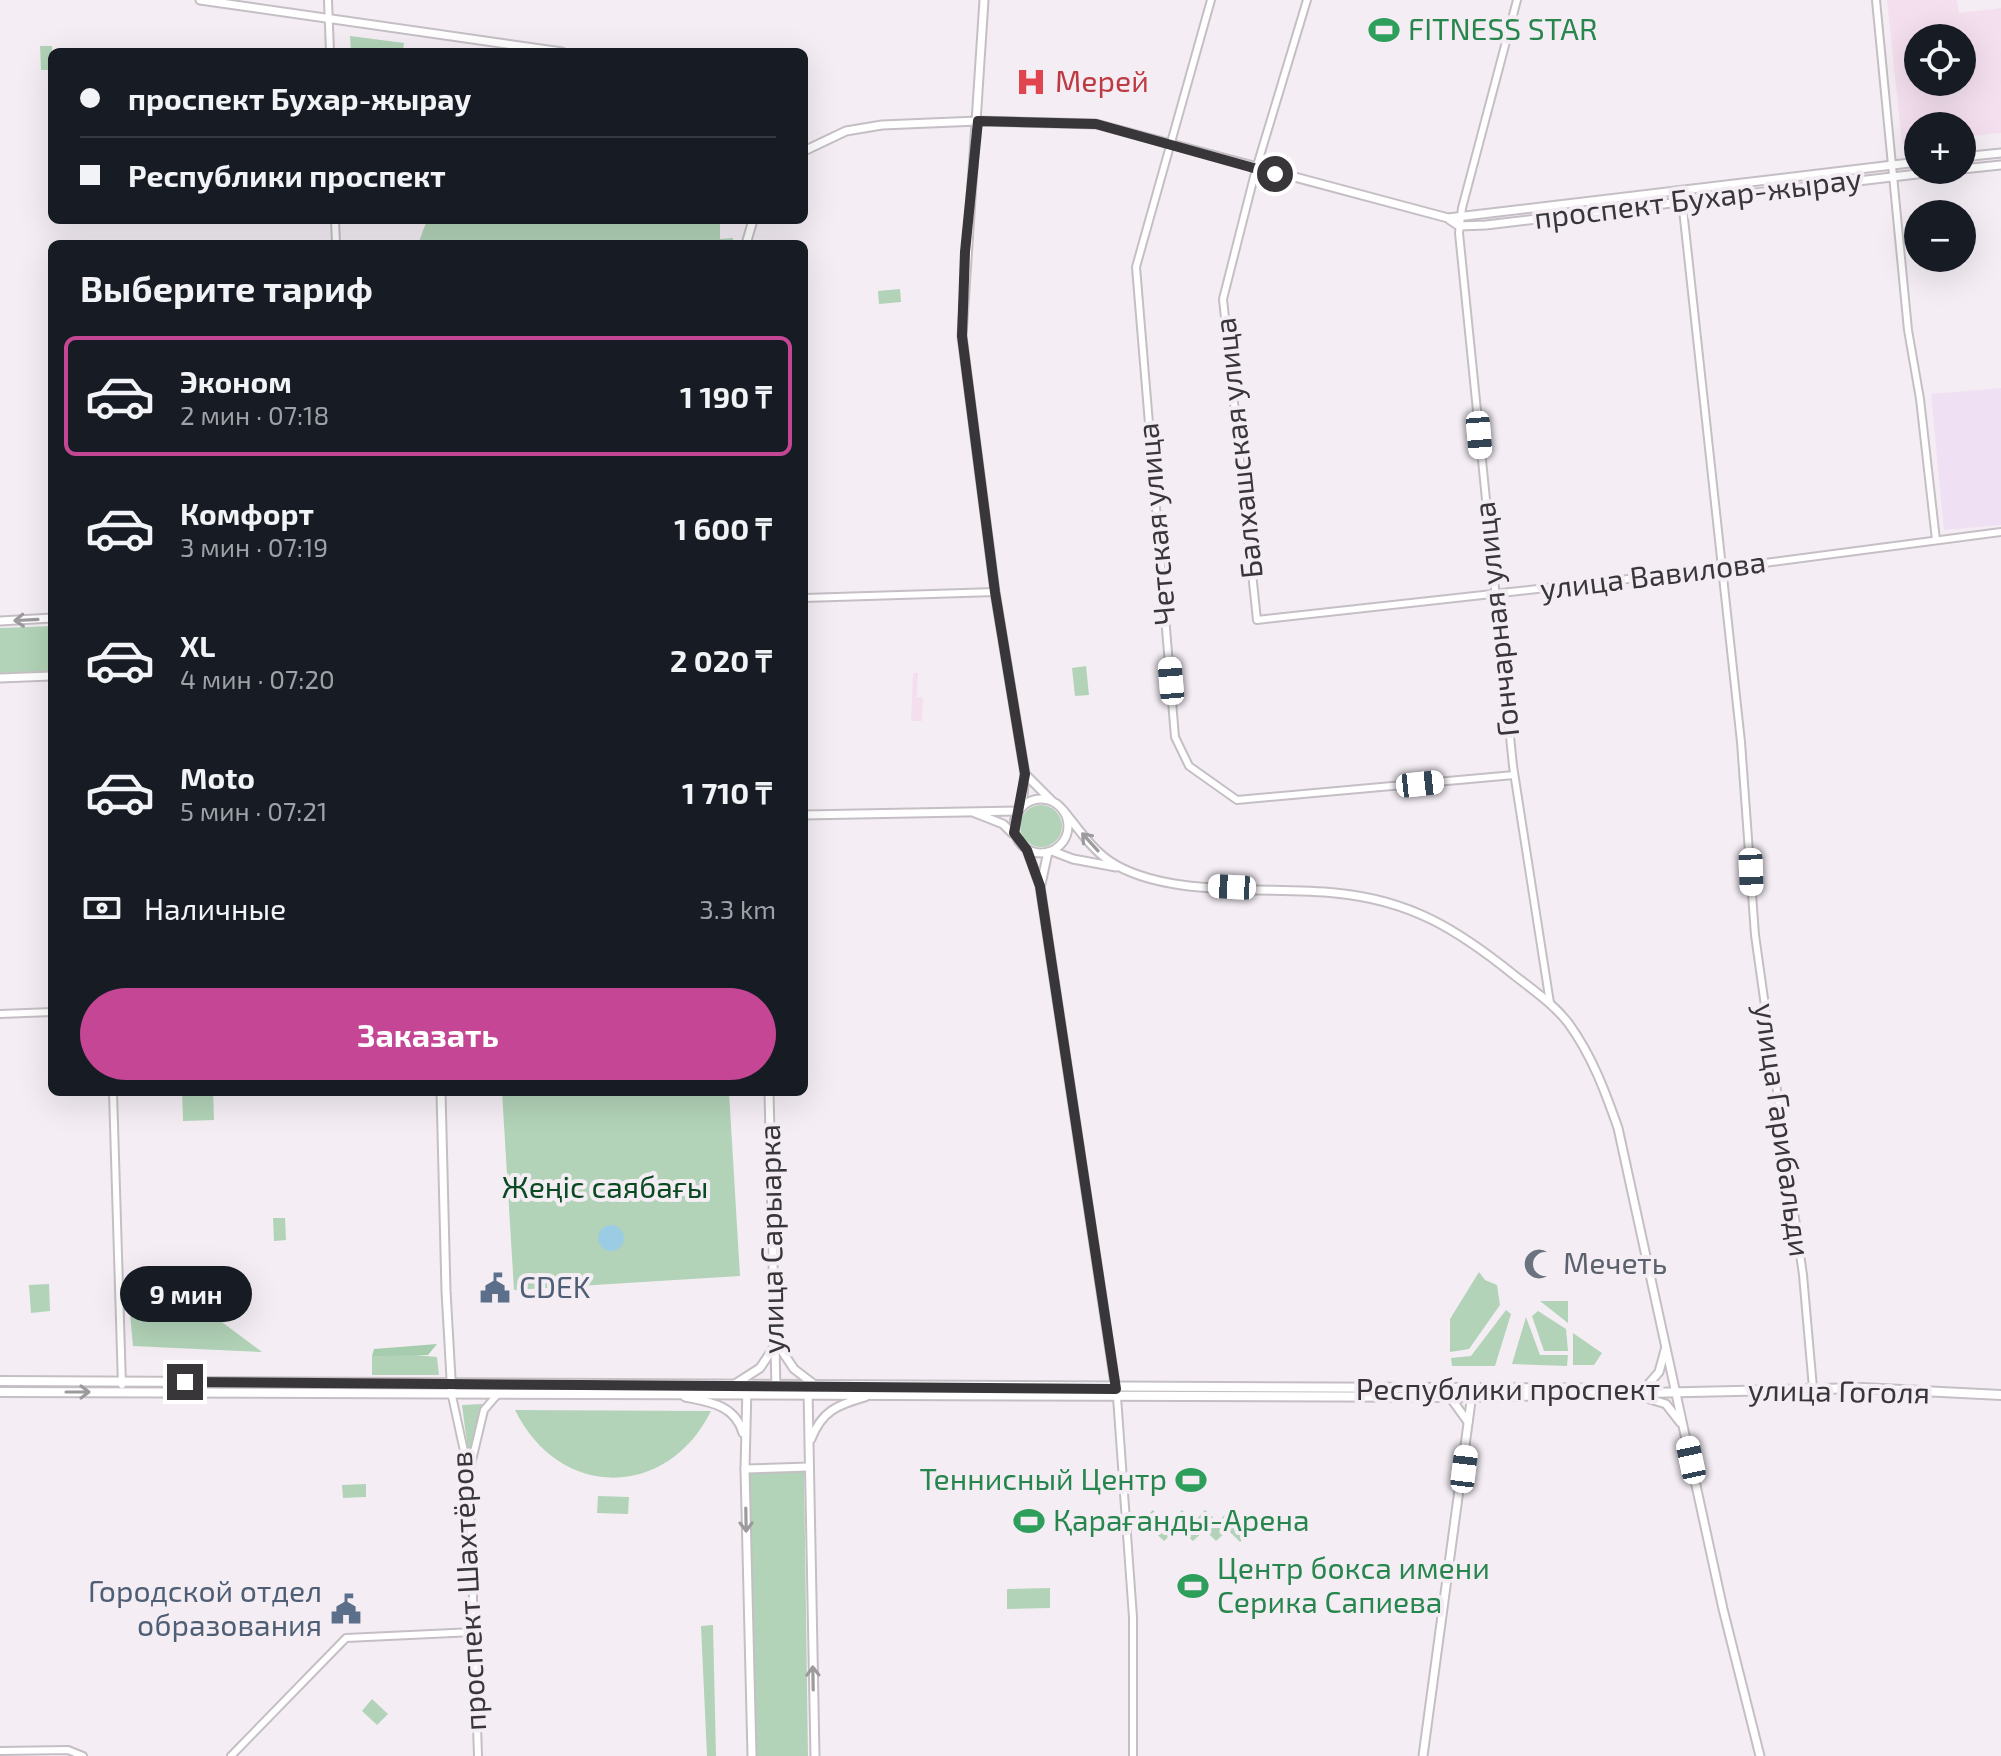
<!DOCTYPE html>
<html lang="ru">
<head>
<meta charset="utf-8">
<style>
	body { margin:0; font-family:"Exo 2",sans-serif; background:#20242c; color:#f1f3f6; height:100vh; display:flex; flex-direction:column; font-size:30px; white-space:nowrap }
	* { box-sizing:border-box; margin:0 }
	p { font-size:26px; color:#9ea1a6 }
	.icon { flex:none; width:44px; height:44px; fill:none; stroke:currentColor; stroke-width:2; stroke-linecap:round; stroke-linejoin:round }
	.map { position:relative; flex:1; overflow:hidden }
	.drawer { position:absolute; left:48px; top:240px; width:760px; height:856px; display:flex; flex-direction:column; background:#171b24; border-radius:12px; box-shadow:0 8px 32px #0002 }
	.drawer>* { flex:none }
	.guide { position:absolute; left:48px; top:48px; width:760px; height:176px; border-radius:12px; box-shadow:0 8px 32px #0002; display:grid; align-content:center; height:176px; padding:0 32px; background:#171b24 }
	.tools { position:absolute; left:1904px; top:24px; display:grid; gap:16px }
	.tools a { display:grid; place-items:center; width:72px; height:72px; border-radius:50%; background:#171b24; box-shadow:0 8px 32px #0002; font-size:40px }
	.end { position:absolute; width:36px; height:36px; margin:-18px; border:10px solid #383638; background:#fff; box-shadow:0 0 0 4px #fff }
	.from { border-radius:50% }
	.bubble { position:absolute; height:56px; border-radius:28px; background:#171b24; box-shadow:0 8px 32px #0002; font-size:26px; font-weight:700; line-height:56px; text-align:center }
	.car { position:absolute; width:24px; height:48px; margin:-24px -12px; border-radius:10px; box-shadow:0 0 6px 2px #0007; background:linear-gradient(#fff 24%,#345 0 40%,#fff 0 76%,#345 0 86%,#fff 0) }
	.guide b { display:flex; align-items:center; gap:28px; height:76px; font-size:30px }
	.guide b+b { border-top:2px solid #363941 }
	.guide i { width:20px; height:20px; background:#f1f3f6 }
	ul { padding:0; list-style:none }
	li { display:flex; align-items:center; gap:24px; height:120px; margin:0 16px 12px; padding:0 16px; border:4px solid transparent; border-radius:12px }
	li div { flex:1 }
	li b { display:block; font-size:30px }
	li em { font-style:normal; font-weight:700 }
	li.on { border-color:#c44694 }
	li>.icon { width:72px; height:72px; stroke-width:1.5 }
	h2 { padding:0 32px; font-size:36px; line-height:96px }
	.pay { display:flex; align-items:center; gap:20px; height:88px; padding:0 32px; font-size:30px }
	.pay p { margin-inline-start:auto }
	.primary-button { display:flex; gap:16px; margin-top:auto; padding:16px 32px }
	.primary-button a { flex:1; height:92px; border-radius:48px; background:#c44694; color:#fff; font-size:32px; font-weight:700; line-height:92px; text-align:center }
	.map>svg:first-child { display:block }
	.commercial { fill:#f4dfef; fill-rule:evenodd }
	.industrial { fill:#efe0f3 }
	.green { fill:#b2d3b8 }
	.forest { fill:#a5ccac }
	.water { fill:#9bcce4 }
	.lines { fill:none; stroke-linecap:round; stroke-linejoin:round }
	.tertiary-casing { stroke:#c5bfc5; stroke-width:10 }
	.secondary-casing { stroke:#c5bfc5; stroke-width:11 }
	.primary-casing { stroke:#c5bfc5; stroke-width:11 }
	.trunk-casing { stroke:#c5bfc5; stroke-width:12 }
	.tertiary { stroke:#fff; stroke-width:6 }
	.secondary { stroke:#fff; stroke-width:7 }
	.primary { stroke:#fff; stroke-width:7 }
	.trunk { stroke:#fff; stroke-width:8 }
	.oneway { stroke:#9c9a9c }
	.route { stroke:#383638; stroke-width:10 }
	.labels { text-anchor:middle; stroke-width:8; stroke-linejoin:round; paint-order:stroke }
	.leisure-label { font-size:30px; fill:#27864d; stroke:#f4eef4; text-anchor:start }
	.health-label { font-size:30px; fill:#be3a42; stroke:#f4eef4; text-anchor:start }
	.street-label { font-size:30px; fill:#383638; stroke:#f4eef4 }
	.park-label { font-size:30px; fill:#0a4a22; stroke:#f4eef4 }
	.worship-label { font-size:30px; fill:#5b616d; stroke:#f4eef4; text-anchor:start }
	.service-label { font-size:30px; fill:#4e5e75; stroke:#f4eef4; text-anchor:start }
</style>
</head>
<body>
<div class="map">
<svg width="2001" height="1756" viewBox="0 0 2001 1756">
	<rect width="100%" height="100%" fill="#f4eef4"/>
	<g class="commercial">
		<path d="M 1887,0 L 1957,0 L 1959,13 L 2001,8 L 2001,133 L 1962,137 L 1962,126 L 1918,126 L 1918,142 L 1902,144 ZM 1918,38 L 1962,38 L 1962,82 L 1918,82 Z"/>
		<path d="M 913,673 L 918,673 L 917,697 L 923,698 L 922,721 L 911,721 Z"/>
	</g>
	<path class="industrial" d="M 2001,388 L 2001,525 L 1944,530 L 1931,394 Z"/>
	<g class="green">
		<path d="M 350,36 L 404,43 L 403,52 L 351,52 Z"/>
		<path d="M 40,46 L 52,46 L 52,70 L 41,70 Z"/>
		<path d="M 427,220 L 720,220 L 720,239 L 733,238 L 733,244 L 418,244 Z"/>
		<path d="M 900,289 L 901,302 L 879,304 L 878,291 Z"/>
		<path d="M 52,626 L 52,671 L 0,673 L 0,628 Z"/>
		<path d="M 1086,666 L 1089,695 L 1075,696 L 1072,668 Z"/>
		<circle cx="1041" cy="826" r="21"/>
		<path d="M 182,1092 L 213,1092 L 214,1120 L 183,1121 Z"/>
		<path d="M 502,1092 L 729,1092 L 740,1276 L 514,1290 Z"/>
		<path d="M 273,1218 L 285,1218 L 286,1240 L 274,1241 Z"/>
		<path d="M 1479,1272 L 1485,1280 L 1497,1285 L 1500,1305 L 1469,1349 L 1450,1352 L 1450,1319 Z"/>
		<path d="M 127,1282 L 168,1282 L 262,1352 L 133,1346 Z"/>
		<path d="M 49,1284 L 50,1311 L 31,1313 L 29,1285 Z"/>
		<path d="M 1540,1301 L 1568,1301 L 1568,1323 Z"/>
		<path d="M 1506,1310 L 1511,1314 L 1495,1366 L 1452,1366 L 1451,1358 L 1471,1356 Z"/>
		<path d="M 1538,1311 L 1566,1329 L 1568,1351 L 1544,1351 L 1532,1316 Z"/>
		<path d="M 1526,1317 L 1540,1355 L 1568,1355 L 1567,1366 L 1512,1364 Z"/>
		<path d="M 1573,1333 L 1602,1353 L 1594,1365 L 1573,1365 Z"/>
		<path d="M 394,1353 L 437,1357 L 439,1375 L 372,1375 L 372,1356 Z"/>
		<path d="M 0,1384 L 112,1385 L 112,1388 Z"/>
		<path d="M 129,1385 L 437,1388 L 436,1391 Z"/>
		<path d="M 482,1404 L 472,1456 L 469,1458 L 462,1405 Z"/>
		<path d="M 515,1410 L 711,1411 C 667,1500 559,1500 515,1410 Z"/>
		<path d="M 749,1469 L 804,1470 L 808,1756 L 754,1756 Z"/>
		<path d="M 366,1484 L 366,1497 L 343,1498 L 342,1485 Z"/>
		<path d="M 598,1496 L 629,1497 L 628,1514 L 597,1513 Z"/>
		<path d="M 1153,1510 L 1167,1524 L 1182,1510 L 1194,1522 L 1205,1510 L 1218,1522 L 1229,1510 L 1251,1531 L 1240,1542 L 1228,1530 L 1216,1541 L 1205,1530 L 1193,1541 L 1178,1528 L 1164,1541 L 1142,1520 Z"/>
		<path d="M 1050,1588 L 1050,1608 L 1007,1609 L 1007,1589 Z"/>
		<path d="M 713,1625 L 716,1756 L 707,1756 L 701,1626 Z"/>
		<path d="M 372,1699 L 388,1714 L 377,1725 L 362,1711 Z"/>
	</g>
	<path class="forest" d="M 437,1344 L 428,1355 L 372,1356 L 374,1349 Z"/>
	<circle class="water" cx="611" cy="1238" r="13"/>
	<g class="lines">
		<g class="tertiary-casing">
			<g id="tertiary">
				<path d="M 328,0 L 330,52"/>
				<path d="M 1211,0 L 1136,267 L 1175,737 L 1189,766 L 1237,800 L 1514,775"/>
				<path d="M 1307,0 L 1256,169 L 1223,299 L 1257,620 L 1719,569 L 2001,532"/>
				<path d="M 1517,0 L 1462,208 L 1459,233 L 1513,766 L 1550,1003"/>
				<path d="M 1876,0 L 1908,330 L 1920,399 L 1936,540"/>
				<path d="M 1681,191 L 1741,742 L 1755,935 L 1803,1275 L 1813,1388"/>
				<path d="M 335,220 L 336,244"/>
				<path d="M 804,598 L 995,592"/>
				<path d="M 0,1014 L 52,1012"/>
				<path d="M 113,1092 L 122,1385"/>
				<path d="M 452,1396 L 469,1474 L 478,1756"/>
				<path d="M 1117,1397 L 1133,1617 L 1133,1756"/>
				<path d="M 469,1473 L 484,1410 L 497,1395"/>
				<path d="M 0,1751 L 68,1750 L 83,1756"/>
				<path d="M 231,1756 L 346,1638 L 474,1632"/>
			</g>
		</g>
		<g class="secondary-casing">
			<g id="secondary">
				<path d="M 200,0 L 562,52"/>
				<path d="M 984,0 L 962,336 L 995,592 L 1025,774 L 1022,807"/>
				<path d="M 0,621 L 52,618"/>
				<path d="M 0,678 L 52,676"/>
				<path d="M 1025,774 L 1051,800"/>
				<circle cx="1041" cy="826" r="27"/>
				<path d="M 1063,810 C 1077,827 1090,847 1108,860 C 1164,899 1269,886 1335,893 C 1410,900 1457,929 1514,975 C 1533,990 1554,1004 1569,1024 C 1592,1056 1605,1091 1618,1128 L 1723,1609 L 1760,1756"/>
				<path d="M 975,813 L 1003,824 L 1012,833"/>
				<path d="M 804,815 L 1019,811"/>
				<path d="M 1027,850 L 1040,886 L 1116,1391"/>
				<path d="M 1052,851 L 1073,859 L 1116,867"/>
				<path d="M 1041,884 L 1048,852"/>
				<path d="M 441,1092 L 446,1291 L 452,1396"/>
				<path d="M 747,1386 L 745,1469 L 752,1756"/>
				<path d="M 1645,1388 L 1659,1372 L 1665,1350"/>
				<path d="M 808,1390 L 815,1756"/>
				<path d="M 1637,1395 L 1666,1404 L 1680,1422"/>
				<path d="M 685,1397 C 710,1402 735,1405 743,1433"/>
				<path d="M 811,1439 C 822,1411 837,1405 865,1397"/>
				<path d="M 745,1469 L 809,1467"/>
			</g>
		</g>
		<g class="primary-casing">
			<g id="primary">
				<path d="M 804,151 L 846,131 L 882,125 L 978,121 L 1096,124 L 1448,218 L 1918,162"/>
				<path d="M 1962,157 L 2001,153"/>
				<path d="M 1962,169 L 2001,165"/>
				<path d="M 1450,220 L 1459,226 L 1486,225 L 1951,170"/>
				<path d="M 746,244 L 753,220"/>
				<path d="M 769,1092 L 776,1390"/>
				<path d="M 778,1345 L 794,1369 L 815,1385"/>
				<path d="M 735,1384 L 760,1368 L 774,1347"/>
				<path d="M 1450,1397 L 1468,1422"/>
				<path d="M 1423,1756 L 1472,1394"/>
			</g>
		</g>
		<g class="trunk-casing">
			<g id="trunk">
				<path d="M 0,1381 L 1656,1389"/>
				<path d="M 0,1392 L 1472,1397 L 1862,1388 L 2001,1395"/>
			</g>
		</g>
		<use href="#tertiary" class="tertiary"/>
		<use href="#secondary" class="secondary"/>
		<use href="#primary" class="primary"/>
		<use href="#trunk" class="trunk"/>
	</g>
	<defs><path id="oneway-shaft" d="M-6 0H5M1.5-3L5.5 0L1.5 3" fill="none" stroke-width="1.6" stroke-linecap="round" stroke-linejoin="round" transform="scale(2)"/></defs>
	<g class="oneway">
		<use href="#oneway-shaft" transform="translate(26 620) rotate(177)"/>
		<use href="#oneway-shaft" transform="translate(1090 842) rotate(-132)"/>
		<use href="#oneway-shaft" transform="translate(78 1392)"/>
		<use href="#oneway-shaft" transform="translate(746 1520) rotate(89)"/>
		<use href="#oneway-shaft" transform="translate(813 1678) rotate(-91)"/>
	</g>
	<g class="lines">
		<path class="route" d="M 185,1382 L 1116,1389 L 1040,886 L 1027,850 L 1014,833 L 1025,774 L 995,592 L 962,336 L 965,252 L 978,121 L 1096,124 L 1275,174"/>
	</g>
	<defs>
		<g id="stadium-bare" transform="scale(2.4)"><path d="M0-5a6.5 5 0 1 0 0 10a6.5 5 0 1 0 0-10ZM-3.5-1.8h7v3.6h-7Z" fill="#2e9e5b" stroke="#f4eef4" stroke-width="2.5" paint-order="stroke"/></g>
		<g id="hospital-bare" transform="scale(2.4)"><path d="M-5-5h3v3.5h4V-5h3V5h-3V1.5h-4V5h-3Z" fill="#e0444e" stroke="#f4eef4" stroke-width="2.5" paint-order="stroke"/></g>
		<g id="mosque-bare" transform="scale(2.4)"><path d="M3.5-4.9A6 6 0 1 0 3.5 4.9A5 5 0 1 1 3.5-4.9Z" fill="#6b7280" stroke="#f4eef4" stroke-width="2.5" paint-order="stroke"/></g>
		<g id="civic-bare" transform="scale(2.4)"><path d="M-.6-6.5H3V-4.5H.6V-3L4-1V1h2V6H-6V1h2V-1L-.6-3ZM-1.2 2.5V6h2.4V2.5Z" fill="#5c6f8a" stroke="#f4eef4" stroke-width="2.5" paint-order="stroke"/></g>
	</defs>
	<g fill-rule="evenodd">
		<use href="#stadium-bare" x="1384" y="30"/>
		<use href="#hospital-bare" x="1031" y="82"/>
		<use href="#mosque-bare" x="1539" y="1264"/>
		<use href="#civic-bare" x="495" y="1288"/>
		<use href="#stadium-bare" x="1191" y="1480"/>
		<use href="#stadium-bare" x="1029" y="1521"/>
		<use href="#stadium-bare" x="1193" y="1586"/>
		<use href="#civic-bare" x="346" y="1609"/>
	</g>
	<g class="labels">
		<g class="leisure-label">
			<text x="1408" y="40">FITNESS STAR</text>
			<text x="1167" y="1490" text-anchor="end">Теннисный Центр</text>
			<text x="1053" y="1531">Қарағанды-Арена</text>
			<text x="1217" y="1579">Центр бокса имени<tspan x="1217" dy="34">Серика Сапиева</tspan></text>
		</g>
		<g class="health-label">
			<text x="1055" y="92">Мерей</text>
		</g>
		<g class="street-label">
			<text transform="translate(1698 199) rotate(-7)" y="10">проспект Бухар-жырау</text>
			<text transform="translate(1239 448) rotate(-96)" y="10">Балхашская улица</text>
			<text transform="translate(1157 524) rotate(-95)" y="10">Четская улица</text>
			<text transform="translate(1653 576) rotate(-7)" y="10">улица Вавилова</text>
			<text transform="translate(1497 619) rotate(-96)" y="10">Гончарная улица</text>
			<text transform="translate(1782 1130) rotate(82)" y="10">улица Гарибальди</text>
			<text transform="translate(772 1239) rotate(-91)" y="10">улица Сарыарка</text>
			<text x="1508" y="1400">Республики проспект</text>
			<text transform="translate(1839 1392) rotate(1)" y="10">улица Гоголя</text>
			<text transform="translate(469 1591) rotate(-93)" y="10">проспект Шахтёров</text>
		</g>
		<g class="park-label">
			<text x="605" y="1198">Жеңіс саябағы</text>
		</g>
		<g class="worship-label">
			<text x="1563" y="1274">Мечеть</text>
		</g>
		<g class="service-label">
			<text x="519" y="1298">CDEK</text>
			<text x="322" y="1602" text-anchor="end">Городской отдел<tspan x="322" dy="34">образования</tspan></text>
		</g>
	</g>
</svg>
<div class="tools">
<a><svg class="icon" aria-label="locate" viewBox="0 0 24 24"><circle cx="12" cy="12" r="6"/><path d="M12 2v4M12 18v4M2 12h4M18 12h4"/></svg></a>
<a>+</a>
<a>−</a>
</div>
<i class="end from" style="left:1275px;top:174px"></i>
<i class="end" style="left:185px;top:1382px"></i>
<div class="bubble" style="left:120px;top:1266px;width:132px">9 мин</div>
<i class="car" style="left:1479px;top:435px;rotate:175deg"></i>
<i class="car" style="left:1171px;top:681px;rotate:355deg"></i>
<i class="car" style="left:1420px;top:784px;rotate:84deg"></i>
<i class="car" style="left:1751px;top:872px;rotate:178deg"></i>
<i class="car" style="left:1232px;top:887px;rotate:273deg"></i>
<i class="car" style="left:1691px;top:1460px;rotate:348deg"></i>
<i class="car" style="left:1464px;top:1469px;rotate:7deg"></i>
<div class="guide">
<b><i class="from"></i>проспект Бухар-жырау</b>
<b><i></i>Республики проспект</b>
</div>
<section class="drawer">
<h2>Выберите тариф</h2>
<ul>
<li class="on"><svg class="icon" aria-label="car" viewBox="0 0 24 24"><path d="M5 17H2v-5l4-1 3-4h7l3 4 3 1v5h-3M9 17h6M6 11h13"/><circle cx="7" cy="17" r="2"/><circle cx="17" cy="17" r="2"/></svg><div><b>Эконом</b><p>2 мин · 07:18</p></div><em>1 190 ₸</em></li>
<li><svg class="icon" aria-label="car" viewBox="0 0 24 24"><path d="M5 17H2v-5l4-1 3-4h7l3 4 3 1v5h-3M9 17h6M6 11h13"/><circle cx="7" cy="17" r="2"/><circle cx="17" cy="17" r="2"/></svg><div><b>Комфорт</b><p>3 мин · 07:19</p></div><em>1 600 ₸</em></li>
<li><svg class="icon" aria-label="car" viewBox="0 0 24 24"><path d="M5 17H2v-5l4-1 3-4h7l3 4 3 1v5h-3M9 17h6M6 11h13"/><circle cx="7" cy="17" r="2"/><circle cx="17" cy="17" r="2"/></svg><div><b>XL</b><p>4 мин · 07:20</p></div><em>2 020 ₸</em></li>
<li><svg class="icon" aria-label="car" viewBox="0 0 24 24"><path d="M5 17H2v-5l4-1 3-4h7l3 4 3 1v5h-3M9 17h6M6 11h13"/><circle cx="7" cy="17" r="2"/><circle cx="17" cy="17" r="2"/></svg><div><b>Moto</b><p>5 мин · 07:21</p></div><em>1 710 ₸</em></li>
</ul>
<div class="pay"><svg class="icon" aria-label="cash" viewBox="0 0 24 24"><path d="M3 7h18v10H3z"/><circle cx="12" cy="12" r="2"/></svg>Наличные<p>3.3 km</p></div>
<div class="primary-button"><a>Заказать</a></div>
</section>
</div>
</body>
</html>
